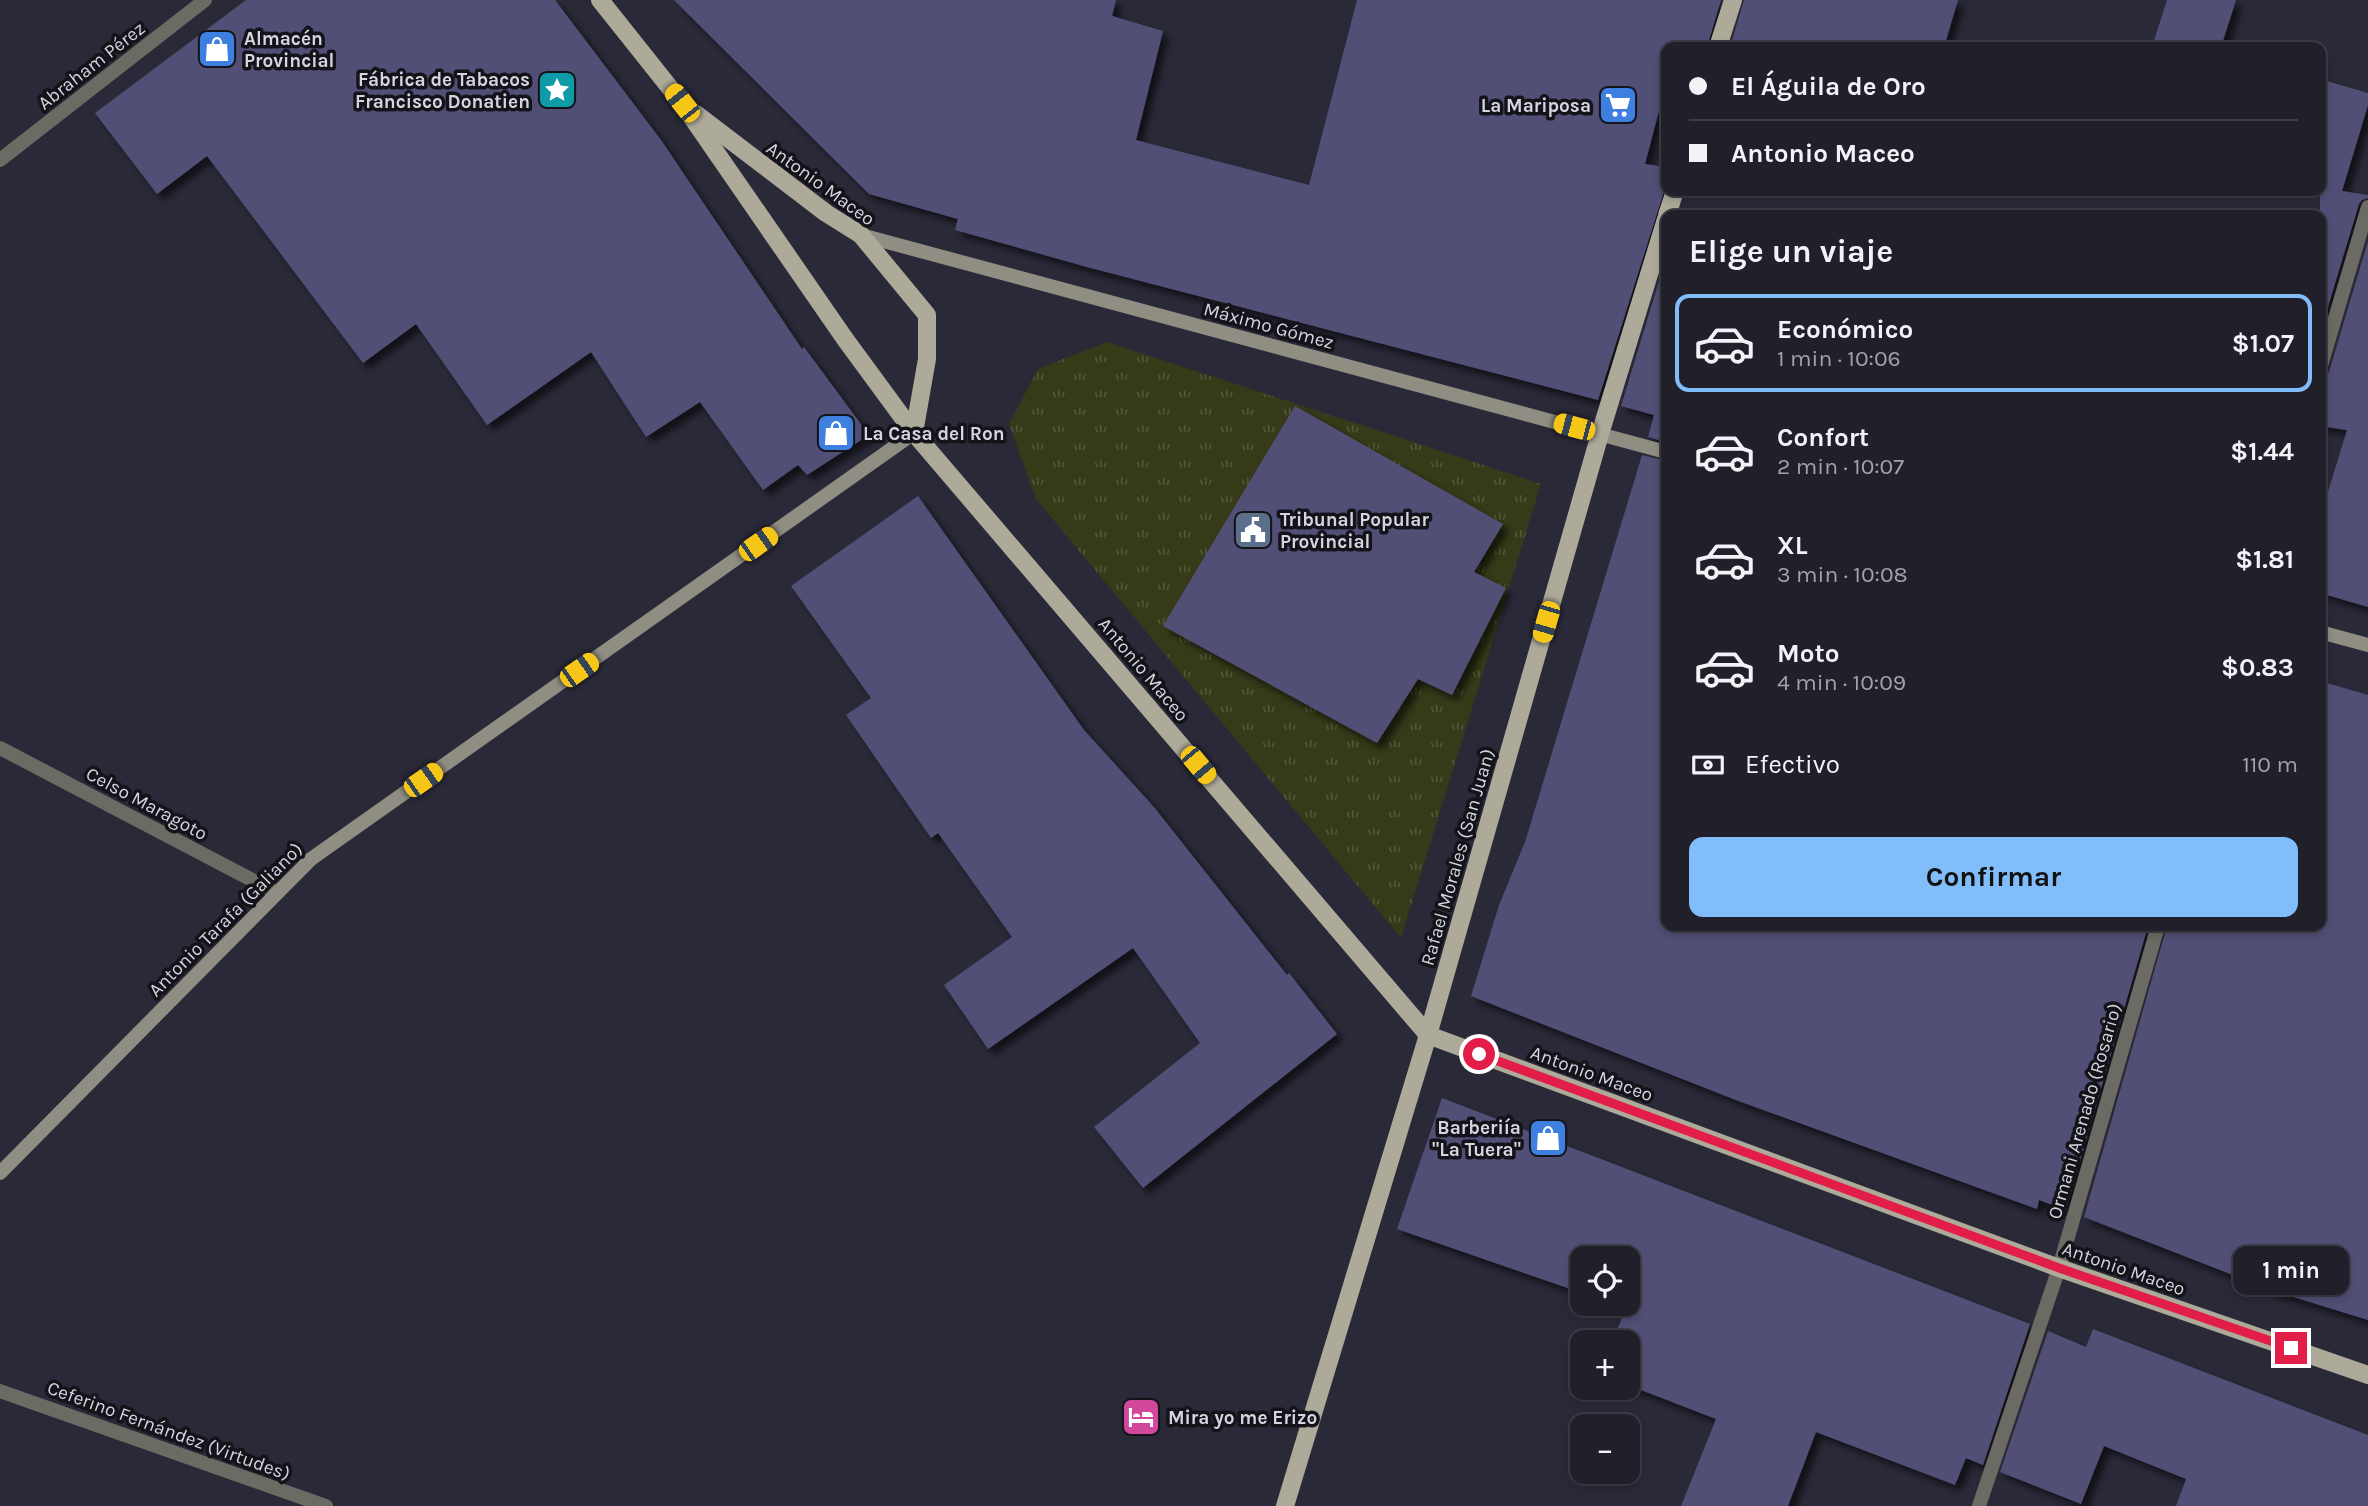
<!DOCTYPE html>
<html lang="es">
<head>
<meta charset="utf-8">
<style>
	body { margin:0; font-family:Karla,sans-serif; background:#282732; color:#f1f3f6; height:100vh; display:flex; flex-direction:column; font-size:26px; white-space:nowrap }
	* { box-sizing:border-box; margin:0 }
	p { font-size:23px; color:#a2a2a8 }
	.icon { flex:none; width:38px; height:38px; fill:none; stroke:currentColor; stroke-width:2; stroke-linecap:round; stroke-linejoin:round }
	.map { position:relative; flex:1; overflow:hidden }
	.details { position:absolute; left:1661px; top:210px; width:665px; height:721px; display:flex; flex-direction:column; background:#201f2a; border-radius:14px; box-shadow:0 4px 10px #0003,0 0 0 2px #3d3d47 }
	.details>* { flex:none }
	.top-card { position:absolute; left:1661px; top:42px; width:665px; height:154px; border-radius:14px; box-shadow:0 4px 10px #0003,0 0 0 2px #3d3d47; display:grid; align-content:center; height:154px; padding:0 28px; background:#201f2a }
	.buttons { position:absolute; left:1570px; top:1246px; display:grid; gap:14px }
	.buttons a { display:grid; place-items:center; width:70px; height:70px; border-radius:14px; background:#201f2a; box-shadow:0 4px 10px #0003,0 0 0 2px #3d3d47; font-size:35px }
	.end { position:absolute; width:32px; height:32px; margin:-16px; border:9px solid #e11d48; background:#fff; box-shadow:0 0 0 4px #fff }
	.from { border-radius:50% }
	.bubble { position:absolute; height:49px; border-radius:14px; background:#201f2a; box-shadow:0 4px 10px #0003,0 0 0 2px #3d3d47; font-size:23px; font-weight:700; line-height:49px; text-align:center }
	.car { position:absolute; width:21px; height:42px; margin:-21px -10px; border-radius:9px; box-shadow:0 0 5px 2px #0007; background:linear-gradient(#f5c518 24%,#345 0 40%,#f5c518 0 76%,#345 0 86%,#f5c518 0) }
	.top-card b { display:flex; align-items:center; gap:24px; height:66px; font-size:26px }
	.top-card b+b { border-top:2px solid #3d3d47 }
	.top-card i { width:18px; height:18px; background:#f1f3f6 }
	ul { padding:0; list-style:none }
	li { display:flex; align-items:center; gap:21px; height:98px; margin:0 14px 10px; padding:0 14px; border:4px solid transparent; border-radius:14px }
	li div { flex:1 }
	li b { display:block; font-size:26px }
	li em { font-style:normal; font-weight:700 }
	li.selected { border-color:#80bdfa }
	li>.icon { width:63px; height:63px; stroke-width:1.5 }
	h2 { padding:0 28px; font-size:32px; line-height:84px }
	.pay { display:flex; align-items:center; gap:18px; height:77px; padding:0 28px; font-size:26px }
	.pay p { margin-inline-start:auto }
	.cta { display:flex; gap:14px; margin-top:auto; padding:14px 28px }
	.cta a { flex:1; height:80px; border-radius:14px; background:#80bdfa; color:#111; font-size:28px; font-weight:700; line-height:80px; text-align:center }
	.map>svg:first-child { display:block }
	.park { fill:url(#park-tufts) }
	.building { fill:#514f76; filter:url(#shadow) }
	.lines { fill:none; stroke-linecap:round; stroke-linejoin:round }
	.minor { stroke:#6c6b63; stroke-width:14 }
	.tertiary { stroke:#6c6b63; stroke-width:14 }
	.secondary { stroke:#908e82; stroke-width:14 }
	.primary { stroke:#adaa9a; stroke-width:18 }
	.route { stroke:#e11d48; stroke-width:9 }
	.labels { text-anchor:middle; stroke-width:7; stroke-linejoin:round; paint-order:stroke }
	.poi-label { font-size:19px; font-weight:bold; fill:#d5d5df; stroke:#131319; text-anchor:start }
	.street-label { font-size:19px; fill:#d5d5df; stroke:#131319 }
</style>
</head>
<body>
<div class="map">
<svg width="2368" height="1506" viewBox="0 0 2368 1506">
	<defs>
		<pattern id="park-tufts" width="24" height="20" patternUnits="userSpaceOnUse" patternTransform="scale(1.75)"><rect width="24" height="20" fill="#363a18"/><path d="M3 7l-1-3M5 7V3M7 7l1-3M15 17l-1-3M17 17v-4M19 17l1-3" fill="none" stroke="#525639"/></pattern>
		<filter id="shadow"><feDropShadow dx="6" dy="6" stdDeviation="3.5" flood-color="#0009"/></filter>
	</defs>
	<rect width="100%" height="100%" fill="#2a2938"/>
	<path class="park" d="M 1107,342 L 1541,484 L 1401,938 L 1036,499 L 1009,424 L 1038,369 Z"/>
	<g class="building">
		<path d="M 246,0 L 555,0 L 661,140 L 802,349 L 804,347 L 869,435 L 807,475 L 798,465 L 763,490 L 700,402 L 646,437 L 591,352 L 487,425 L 416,324 L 363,363 L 207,156 L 157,194 L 95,113 Z"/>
		<path d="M 674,0 L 1116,0 L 1112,16 L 1163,31 L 1136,140 L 1309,185 L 1357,0 L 1721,0 L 1707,47 L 1666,47 L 1666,84 L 1645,164 L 1666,167 L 1666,185 L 1598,400 L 1087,267 L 955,230 L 958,219 L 869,194 Z"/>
		<path d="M 1744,0 L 1958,0 L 1944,47 L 1730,47 Z"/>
		<path d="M 2167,0 L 2236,0 L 2221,47 L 2152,47 Z"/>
		<path d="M 2320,79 L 2368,93 L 2368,105 L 2342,191 L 2368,195 L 2368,198 L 2362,200 L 2359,204 L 2320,333 Z"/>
		<path d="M 2368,241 L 2368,607 L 2320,593 L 2320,518 L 2347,430 L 2320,426 L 2320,378 L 2326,376 L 2329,372 Z"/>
		<path d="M 1666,258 L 1666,442 L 1648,437 L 1654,415 L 1621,406 Z"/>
		<path d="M 1295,406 L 1503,524 L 1474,572 L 1506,588 L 1452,695 L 1418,679 L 1377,743 L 1163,626 Z"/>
		<path d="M 1642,455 L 1666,461 L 1666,926 L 2148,926 L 2066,1210 L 2039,1200 L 2037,1209 L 1741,1102 L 1471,996 L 1499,905 L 1525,842 Z"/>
		<path d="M 918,496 L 1084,730 L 1154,807 L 1287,975 L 1289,973 L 1337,1034 L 1143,1188 L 1094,1127 L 1200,1043 L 1133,948 L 988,1049 L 944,985 L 1012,937 L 938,833 L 931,838 L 846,715 L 871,698 L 791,586 Z"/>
		<path d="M 2320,681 L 2368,695 L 2368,1320 L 2274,1291 L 2084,1217 L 2167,926 L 2320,926 Z"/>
		<path d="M 1442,1098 L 2030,1324 L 1983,1465 L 1966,1458 L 1955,1485 L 1816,1432 L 1788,1506 L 1681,1506 L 1716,1419 L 1628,1385 L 1628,1342 L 1612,1342 L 1626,1308 L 1614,1304 L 1628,1304 L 1628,1258 L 1582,1258 L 1582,1293 L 1397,1229 Z"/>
		<path d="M 2093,1329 L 2368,1435 L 2368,1506 L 2176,1506 L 2186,1479 L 2104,1446 L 2081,1504 L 2000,1472 L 2048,1331 L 2086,1347 Z"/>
	</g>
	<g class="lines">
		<g class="minor">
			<path d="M 0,160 L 205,0"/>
			<path d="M 2320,369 L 2368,207"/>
			<path d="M 0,748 L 277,893"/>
			<path d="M 1979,1506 L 2059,1268 L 2158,926"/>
		</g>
		<path class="tertiary" d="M 0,1391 L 326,1506"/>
		<g class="secondary">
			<path d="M 861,235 L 1666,452"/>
			<path d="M 2320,632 L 2368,645"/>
			<path d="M 0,1173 L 311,859 L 914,433"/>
		</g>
		<g class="primary">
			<path d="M 600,0 L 682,103 L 845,339 L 914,433 L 1428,1035 L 2059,1268 L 2368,1375"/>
			<path d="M 1718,47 L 1733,0"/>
			<path d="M 696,114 L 826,213 L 861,235 L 927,315 L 927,359 L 914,433"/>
			<path d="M 1667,215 L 1675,191"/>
			<path d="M 1285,1506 L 1428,1035 L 1600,434 L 1666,219"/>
		</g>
	</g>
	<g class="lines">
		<path class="route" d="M 1479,1054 L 2059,1268 L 2291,1348"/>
	</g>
	<defs>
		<g id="shop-square" transform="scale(2.0125)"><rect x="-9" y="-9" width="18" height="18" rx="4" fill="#3f7fe0" stroke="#131319"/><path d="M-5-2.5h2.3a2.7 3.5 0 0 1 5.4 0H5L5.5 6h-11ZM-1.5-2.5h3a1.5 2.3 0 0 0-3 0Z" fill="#fff"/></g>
		<g id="sight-square" transform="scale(2.0125)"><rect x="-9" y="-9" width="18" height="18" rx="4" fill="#0f9aa8" stroke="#131319"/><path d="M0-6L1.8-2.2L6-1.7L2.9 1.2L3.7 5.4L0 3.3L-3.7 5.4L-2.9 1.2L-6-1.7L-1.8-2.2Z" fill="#fff"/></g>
		<g id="supermarket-square" transform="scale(2.0125)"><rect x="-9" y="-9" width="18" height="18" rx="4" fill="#3f7fe0" stroke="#131319"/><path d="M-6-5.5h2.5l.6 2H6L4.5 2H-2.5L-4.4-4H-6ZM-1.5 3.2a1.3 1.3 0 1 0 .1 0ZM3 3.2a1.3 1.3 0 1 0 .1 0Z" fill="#fff"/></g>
		<g id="civic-square" transform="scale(2.0125)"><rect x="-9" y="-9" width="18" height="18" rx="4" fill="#5c6f8a" stroke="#131319"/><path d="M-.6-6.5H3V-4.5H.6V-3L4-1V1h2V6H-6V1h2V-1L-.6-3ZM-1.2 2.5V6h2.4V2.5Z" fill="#fff"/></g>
		<g id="hotel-square" transform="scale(2.0125)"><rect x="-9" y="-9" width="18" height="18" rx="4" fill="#d1479c" stroke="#131319"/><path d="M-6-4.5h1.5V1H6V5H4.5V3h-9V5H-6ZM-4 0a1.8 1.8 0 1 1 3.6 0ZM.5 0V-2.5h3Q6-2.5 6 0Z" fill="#fff"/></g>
	</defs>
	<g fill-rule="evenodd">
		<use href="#shop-square" x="217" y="49"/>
		<use href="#sight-square" x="557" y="90"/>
		<use href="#supermarket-square" x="1618" y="105"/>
		<use href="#shop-square" x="836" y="433"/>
		<use href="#civic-square" x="1253" y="530"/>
		<use href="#shop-square" x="1548" y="1138"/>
		<use href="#hotel-square" x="1141" y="1417"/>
	</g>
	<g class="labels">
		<g class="poi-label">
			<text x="244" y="45">Almacén<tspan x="244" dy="22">Provincial</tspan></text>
			<text x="530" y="86" text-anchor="end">Fábrica de Tabacos<tspan x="530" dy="22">Francisco Donatien</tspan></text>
			<text x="1591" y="112" text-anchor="end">La Mariposa</text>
			<text x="863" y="440">La Casa del Ron</text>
			<text x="1280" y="526">Tribunal Popular<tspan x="1280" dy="22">Provincial</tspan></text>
			<text x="1521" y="1134" text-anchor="end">Barberiía<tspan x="1521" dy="22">"La Tuera"</tspan></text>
			<text x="1168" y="1424">Mira yo me Erizo</text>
		</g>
		<g class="street-label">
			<text transform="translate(91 65) rotate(-38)" y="7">Abraham Pérez</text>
			<text transform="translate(821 183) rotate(36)" y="7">Antonio Maceo</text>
			<text transform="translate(1269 325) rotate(15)" y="7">Máximo Gómez</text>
			<text transform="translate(1144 669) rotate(50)" y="7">Antonio Maceo</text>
			<text transform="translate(147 803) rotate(28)" y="7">Celso Maragoto</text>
			<text transform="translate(1457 857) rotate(-74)" y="7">Rafael Morales (San Juan)</text>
			<text transform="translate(225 919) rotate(-45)" y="7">Antonio Tarafa (Galiano)</text>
			<text transform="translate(1592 1073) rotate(20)" y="7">Antonio Maceo</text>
			<text transform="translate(2084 1111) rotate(-74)" y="7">Ormani Arenado (Rosario)</text>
			<text transform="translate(2124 1268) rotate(19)" y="7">Antonio Maceo</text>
			<text transform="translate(169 1430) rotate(20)" y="7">Ceferino Fernández (Virtudes)</text>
		</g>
	</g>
</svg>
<div class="buttons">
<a><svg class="icon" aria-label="locate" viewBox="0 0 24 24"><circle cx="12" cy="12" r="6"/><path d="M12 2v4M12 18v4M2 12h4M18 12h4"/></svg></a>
<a>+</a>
<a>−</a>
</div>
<i class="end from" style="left:1479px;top:1054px"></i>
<i class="end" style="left:2291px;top:1348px"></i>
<div class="bubble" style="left:2233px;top:1246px;width:116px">1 min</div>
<i class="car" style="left:682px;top:103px;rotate:322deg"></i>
<i class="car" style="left:1574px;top:427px;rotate:285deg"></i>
<i class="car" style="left:758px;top:544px;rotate:55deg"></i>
<i class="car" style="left:1546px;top:622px;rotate:196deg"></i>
<i class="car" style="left:579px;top:670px;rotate:55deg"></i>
<i class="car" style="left:1198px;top:765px;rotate:140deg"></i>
<i class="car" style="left:423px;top:780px;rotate:55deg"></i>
<div class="top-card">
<b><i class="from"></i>El Águila de Oro</b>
<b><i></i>Antonio Maceo</b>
</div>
<section class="details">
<h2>Elige un viaje</h2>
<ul>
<li class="selected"><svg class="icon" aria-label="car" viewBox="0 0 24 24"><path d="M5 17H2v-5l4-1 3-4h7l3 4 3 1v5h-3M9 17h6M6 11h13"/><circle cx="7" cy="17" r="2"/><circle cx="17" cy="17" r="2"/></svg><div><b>Económico</b><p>1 min · 10:06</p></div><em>$1.07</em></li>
<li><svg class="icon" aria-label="car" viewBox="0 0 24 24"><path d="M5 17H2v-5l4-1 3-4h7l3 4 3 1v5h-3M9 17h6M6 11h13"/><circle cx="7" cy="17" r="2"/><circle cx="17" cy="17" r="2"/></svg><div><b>Confort</b><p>2 min · 10:07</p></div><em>$1.44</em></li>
<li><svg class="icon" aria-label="car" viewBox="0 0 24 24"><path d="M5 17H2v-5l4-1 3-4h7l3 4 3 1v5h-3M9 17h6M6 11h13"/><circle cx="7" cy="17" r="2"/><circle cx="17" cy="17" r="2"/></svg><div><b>XL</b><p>3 min · 10:08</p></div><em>$1.81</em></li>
<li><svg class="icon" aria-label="car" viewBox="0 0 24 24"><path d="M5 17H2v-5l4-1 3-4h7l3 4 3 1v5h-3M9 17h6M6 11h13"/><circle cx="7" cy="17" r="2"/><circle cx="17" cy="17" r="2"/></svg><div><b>Moto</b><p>4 min · 10:09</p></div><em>$0.83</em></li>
</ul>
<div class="pay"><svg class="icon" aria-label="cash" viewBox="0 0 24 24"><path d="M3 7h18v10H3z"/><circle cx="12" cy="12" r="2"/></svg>Efectivo<p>110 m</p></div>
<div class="cta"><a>Confirmar</a></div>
</section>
</div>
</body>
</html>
